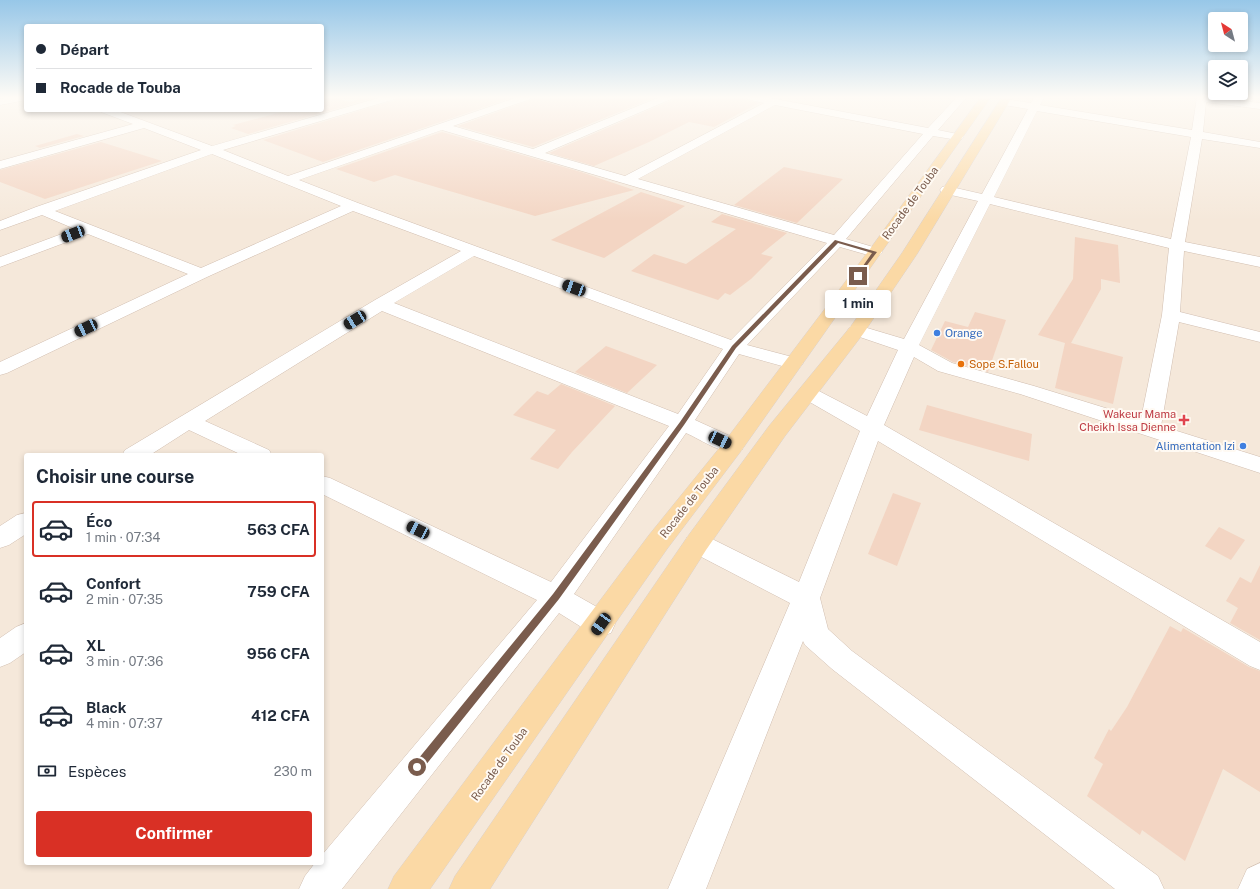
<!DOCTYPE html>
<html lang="fr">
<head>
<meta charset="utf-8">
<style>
	body { margin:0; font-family:"Public Sans",sans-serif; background:#f6f6f7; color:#1f2937; height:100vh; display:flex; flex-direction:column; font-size:15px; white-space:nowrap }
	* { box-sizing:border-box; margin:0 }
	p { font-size:13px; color:#747a83 }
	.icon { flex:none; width:22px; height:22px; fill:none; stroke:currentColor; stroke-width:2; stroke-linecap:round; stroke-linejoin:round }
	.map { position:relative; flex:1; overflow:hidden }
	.side { position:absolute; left:24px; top:453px; width:300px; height:412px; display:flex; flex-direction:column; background:#fff; border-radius:4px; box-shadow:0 2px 6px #0003 }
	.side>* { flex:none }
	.top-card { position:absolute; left:24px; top:24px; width:300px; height:88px; border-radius:4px; box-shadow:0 2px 6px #0003; display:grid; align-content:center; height:88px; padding:0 12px; background:#fff }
	.needle { width:26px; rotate:324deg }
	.buttons { position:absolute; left:1208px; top:12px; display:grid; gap:8px }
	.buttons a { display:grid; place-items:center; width:40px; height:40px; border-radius:4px; background:#fff; box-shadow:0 2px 6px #0003; font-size:20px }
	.end { position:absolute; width:18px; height:18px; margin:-9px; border:5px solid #7a5c4d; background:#fff; box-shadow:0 0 0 2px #fff }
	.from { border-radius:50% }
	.bubble { position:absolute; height:28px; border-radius:4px; background:#fff; box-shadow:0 2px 6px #0003; font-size:13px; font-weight:700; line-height:28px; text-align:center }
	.car { position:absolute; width:12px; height:24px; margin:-12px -6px; border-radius:5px; box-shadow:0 0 3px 1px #0007; background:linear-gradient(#222 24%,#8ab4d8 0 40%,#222 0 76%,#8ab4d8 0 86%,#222 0) }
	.top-card b { display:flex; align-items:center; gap:14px; height:38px; font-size:15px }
	.top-card b+b { border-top:1px solid #e0e1e3 }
	.top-card i { width:10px; height:10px; background:#1f2937 }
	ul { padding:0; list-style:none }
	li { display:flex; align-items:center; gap:12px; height:56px; margin:0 8px 6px; padding:0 4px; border:2px solid transparent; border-radius:4px }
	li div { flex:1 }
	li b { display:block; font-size:15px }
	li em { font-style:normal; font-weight:700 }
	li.active { border-color:#d93025 }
	li>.icon { width:36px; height:36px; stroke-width:1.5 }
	h2 { padding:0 12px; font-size:18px; line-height:48px }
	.pay { display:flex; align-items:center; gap:10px; height:44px; padding:0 12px; font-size:15px }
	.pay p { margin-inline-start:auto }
	.button { display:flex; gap:8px; margin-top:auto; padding:8px 12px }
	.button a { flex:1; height:46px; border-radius:4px; background:#d93025; color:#fff; font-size:16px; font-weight:700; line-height:46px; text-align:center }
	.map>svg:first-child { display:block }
	.residential { fill:#f5e8da; fill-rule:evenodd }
	.building { fill:#f3d5c3 }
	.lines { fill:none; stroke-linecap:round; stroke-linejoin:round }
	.minor-casing { stroke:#d1beb0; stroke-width:1 }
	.major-casing { stroke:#dad1cd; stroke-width:1 }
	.minor { fill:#fff; fill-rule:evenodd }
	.major { fill:#fbd9a5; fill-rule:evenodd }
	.route { fill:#7a5c4d }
	.shop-dot { fill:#3f7fe0; stroke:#fffaf3; stroke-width:1.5 }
	.food-dot { fill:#e8710a; stroke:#fffaf3; stroke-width:1.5 }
	.health-dot { fill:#e0444e; stroke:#fffaf3; stroke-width:1.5 }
	.labels { text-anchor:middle; stroke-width:4; stroke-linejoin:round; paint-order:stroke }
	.street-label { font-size:11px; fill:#7a5c4d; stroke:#fffaf3 }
	.shop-label { font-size:11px; fill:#366cbe; stroke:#fffaf3; text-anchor:start }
	.food-label { font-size:11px; fill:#c56008; stroke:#fffaf3; text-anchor:start }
	.health-label { font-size:11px; fill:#be3a42; stroke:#fffaf3; text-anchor:end }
</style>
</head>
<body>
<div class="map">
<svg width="1260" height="889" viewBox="0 0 1260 889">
	<rect width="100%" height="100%" fill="#fdf6ec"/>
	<path class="residential" d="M 0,97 L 26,97 L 26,110 L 322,110 L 322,97 L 1260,97 L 1260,889 L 0,889 ZM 26,455 L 322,455 L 322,863 L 26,863 Z"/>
	<g class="building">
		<path d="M 322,97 L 332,97 L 349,102 L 367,97 L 377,97 L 248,134 L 231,128 L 236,126 L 233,125 L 289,110 L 322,110 Z"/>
		<path d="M 398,97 L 514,97 L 323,162 L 263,140 L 395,100 Z"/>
		<path d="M 533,97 L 656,97 L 533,147 L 458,126 L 530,100 Z"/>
		<path d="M 674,97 L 744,97 L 747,100 L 759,103 L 714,127 L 689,122 L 649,142 L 594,166 L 549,153 L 672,100 Z"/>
		<path d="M 442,132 L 581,172 L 634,190 L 535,216 L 395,175 L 374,182 L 336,169 Z"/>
		<path d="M 77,134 L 84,136 L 40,148 L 35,146 Z"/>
		<path d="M 101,142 L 162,161 L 45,199 L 0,182 L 0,170 Z"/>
		<path d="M 784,167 L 843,179 L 797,223 L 734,205 Z"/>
		<path d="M 641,192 L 685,206 L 604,258 L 551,240 Z"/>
		<path d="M 722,214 L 787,233 L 761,254 L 773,257 L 751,279 L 730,295 L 725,293 L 718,300 L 631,271 L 654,254 L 686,264 L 736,229 L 711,222 Z"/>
		<path d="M 1075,237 L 1118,245 L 1120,283 L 1101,279 L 1101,289 L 1071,343 L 1123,357 L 1113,404 L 1055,388 L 1065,343 L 1038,335 L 1073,279 Z"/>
		<path d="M 975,312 L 1006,320 L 988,372 L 953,362 L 931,350 L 945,321 L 968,327 Z"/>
		<path d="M 606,346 L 657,365 L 627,393 L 575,372 Z"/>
		<path d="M 561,384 L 615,406 L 572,452 L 558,469 L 530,459 L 556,430 L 513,415 L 537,391 L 548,395 Z"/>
		<path d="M 927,405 L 1032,434 L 1029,461 L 919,430 Z"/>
		<path d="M 893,493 L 921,503 L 897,566 L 868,554 Z"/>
		<path d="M 1219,527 L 1245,540 L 1231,560 L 1205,546 Z"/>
		<path d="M 1260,565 L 1260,640 L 1230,623 L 1238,608 L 1226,601 L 1240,577 L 1251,583 Z"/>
		<path d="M 1170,626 L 1181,632 L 1183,628 L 1249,667 L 1260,671 L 1260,792 L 1223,769 L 1185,861 L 1142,830 L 1140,835 L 1087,796 L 1103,764 L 1094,758 L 1109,729 L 1111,731 L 1127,707 Z"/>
	</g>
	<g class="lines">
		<g class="minor-casing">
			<g id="minor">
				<path d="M 11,97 L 26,97 L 26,100 L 0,105 L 0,99 Z"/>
				<path d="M 382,97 L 397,97 L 395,99 L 223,150 L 288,176 L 518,97 L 532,97 L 530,99 L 453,126 L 533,149 L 660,97 L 673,97 L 671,99 L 545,153 L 625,176 L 764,103 L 747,99 L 745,97 L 765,97 L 928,128 L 957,97 L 967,97 L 938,130 L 962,135 L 964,137 L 962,139 L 958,140 L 933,136 L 846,239 L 880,249 L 883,252 L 880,255 L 875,257 L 840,247 L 747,345 L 800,359 L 803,363 L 800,367 L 793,369 L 739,354 L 695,420 L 741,441 L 744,446 L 741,451 C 723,456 702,440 686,433 L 574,594 L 611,615 L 615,624 L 611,633 L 601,636 L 591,633 L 559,613 L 342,889 L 299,889 L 305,876 L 315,863 L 322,863 L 322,855 L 537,600 L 322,494 L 322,476 L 330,478 L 551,582 L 669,426 L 382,311 L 205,421 L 269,450 L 272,455 L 242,455 L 189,430 L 150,455 L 122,455 L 125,450 L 375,300 L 461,251 L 353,211 L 207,277 L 7,373 L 0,375 L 0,362 L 188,274 L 88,234 L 0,267 L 0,257 L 75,229 L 42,215 L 0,230 L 0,221 L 36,207 L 201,150 L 144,128 L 0,169 L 0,161 L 133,124 L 101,112 L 100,110 L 115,110 L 212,146 ZM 775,105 L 923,134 L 834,235 L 638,179 ZM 442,130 L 827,243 L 731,340 L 358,203 L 299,180 ZM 212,154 L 341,206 L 201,268 L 55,211 ZM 474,256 L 723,349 L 678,414 L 394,303 Z"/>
				<path d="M 1034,97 L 1044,97 L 1040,105 L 1192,130 L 1197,97 L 1216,97 L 1260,103 L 1260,109 L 1206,102 L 1203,132 L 1260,142 L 1260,148 L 1202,139 L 1185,242 L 1260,257 L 1260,267 L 1184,251 L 1180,312 L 1260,332 L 1260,342 L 1179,322 L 1161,426 L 1260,457 L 1260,473 L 1020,394 L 938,371 L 914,357 L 884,425 L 1260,642 L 1260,670 L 1250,666 L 878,441 L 820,598 L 828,629 L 852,651 L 1158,876 L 1164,889 L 1115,889 L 832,669 L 805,645 L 803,641 L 706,889 L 668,889 L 790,603 L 688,550 L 684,543 L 688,536 L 697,533 L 706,536 L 799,582 L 860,431 L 801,397 L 798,393 L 801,389 L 808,387 L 815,389 L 867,416 L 898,350 L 851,334 L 848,330 L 851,326 L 857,325 L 904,339 L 978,201 L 942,193 L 940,190 L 942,187 L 947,186 L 982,194 L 1028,109 L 1004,105 L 999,102 L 1004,99 L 1031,103 ZM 1037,111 L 1191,137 L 1171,239 L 994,197 ZM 990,204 L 1169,248 L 1162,315 L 1141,419 L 1034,386 L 952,363 L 919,345 Z"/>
				<path d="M 26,513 L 26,534 L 9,545 L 0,548 L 0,526 L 17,515 Z"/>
				<path d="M 26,623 L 26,652 L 10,663 L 0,667 L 0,638 L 16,627 Z"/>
				<path d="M 1260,863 L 1260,889 L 1238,889 L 1247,869 Z"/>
			</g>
		</g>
		<g class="major-casing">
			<g id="major">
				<path d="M 981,97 L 991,97 L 741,451 L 667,549 L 430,889 L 388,889 L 394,876 L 649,535 L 725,441 L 870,249 Z"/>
				<path d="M 1002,97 L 1012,97 L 917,254 L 863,334 L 785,436 L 706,550 L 490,889 L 449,889 L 455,876 L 688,536 L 769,426 L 851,326 L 902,253 Z"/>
			</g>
		</g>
		<use href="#minor" class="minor"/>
		<use href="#major" class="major"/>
	</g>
	<linearGradient id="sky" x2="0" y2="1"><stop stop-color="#97c7e8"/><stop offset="0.44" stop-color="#fefbf6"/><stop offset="1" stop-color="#fefbf6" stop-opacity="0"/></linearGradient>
	<rect width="1260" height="221" fill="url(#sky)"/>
	<path class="route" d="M 835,240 L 877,252 L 858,277 L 856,276 L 872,253 L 838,243 L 736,348 L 684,425 L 559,599 L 421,771 L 417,772 L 414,771 L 412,767 L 414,764 L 553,594 L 680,422 L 732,346 Z"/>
	<g class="shop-dot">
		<circle cx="937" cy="333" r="4"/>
		<circle cx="1243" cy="446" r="4"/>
	</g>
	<circle class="food-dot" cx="961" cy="364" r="4"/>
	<path class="health-dot" d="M1182 414h4v4h4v4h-4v4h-4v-4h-4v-4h4z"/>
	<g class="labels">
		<g class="street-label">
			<text transform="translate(910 203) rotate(-54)" y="4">Rocade de Touba</text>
			<text transform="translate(689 502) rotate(-52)" y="4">Rocade de Touba</text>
			<text transform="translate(499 764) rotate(-54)" y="4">Rocade de Touba</text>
		</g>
		<g class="shop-label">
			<text x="945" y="337">Orange</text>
			<text x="1235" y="450" text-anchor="end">Alimentation Izi</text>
		</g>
		<g class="food-label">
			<text x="969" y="368">Sope S.Fallou</text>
		</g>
		<g class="health-label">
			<text x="1176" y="418">Wakeur Mama<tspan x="1176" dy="13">Cheikh Issa Dienne</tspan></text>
		</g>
	</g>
</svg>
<div class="buttons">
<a><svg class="needle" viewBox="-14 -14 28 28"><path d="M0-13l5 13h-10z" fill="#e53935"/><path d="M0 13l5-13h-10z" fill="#747a83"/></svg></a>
<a><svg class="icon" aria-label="layers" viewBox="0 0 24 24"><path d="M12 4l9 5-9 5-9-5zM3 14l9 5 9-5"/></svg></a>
</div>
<i class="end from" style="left:417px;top:767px"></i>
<i class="end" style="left:858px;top:276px"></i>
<div class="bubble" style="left:825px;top:290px;width:66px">1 min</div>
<i class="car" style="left:73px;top:234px;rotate:249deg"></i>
<i class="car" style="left:574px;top:288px;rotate:290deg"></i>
<i class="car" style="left:355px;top:320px;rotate:239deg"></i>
<i class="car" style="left:86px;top:328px;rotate:245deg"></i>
<i class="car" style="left:720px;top:440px;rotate:115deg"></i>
<i class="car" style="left:418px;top:530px;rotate:296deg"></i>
<i class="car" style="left:601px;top:624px;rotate:216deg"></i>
<div class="top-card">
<b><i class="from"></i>Départ</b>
<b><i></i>Rocade de Touba</b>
</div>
<section class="side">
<h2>Choisir une course</h2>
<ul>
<li class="active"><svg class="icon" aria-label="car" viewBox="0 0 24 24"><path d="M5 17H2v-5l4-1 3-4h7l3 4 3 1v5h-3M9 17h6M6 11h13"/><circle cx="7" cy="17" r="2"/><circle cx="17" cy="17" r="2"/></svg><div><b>Éco</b><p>1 min · 07:34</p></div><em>563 CFA</em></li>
<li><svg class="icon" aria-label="car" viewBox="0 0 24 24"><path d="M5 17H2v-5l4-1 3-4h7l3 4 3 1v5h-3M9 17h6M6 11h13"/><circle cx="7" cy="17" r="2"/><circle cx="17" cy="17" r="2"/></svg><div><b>Confort</b><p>2 min · 07:35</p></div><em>759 CFA</em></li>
<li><svg class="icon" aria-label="car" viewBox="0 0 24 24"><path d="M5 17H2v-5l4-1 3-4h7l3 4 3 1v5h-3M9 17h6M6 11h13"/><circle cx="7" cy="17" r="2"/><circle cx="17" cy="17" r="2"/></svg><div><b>XL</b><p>3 min · 07:36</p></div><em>956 CFA</em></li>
<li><svg class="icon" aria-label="car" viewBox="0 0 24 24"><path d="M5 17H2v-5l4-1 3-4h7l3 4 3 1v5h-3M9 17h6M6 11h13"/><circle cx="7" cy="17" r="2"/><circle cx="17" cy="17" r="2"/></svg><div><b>Black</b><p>4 min · 07:37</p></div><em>412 CFA</em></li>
</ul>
<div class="pay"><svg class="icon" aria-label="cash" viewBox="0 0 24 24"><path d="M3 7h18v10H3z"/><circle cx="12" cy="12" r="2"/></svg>Espèces<p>230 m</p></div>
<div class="button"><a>Confirmer</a></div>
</section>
</div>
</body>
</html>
